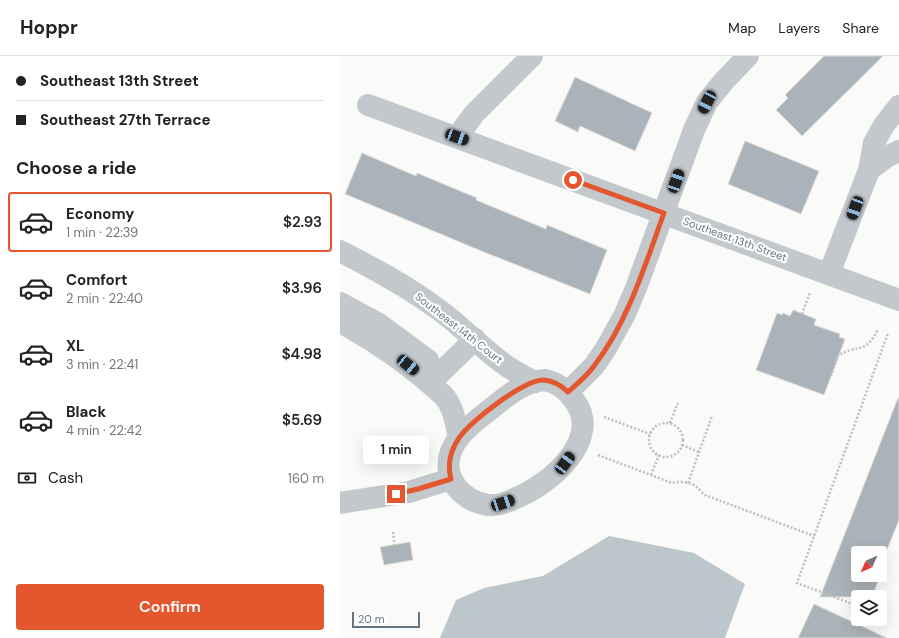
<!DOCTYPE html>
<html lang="en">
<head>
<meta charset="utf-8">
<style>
	body { margin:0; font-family:"DM Sans",sans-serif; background:#f2f2f2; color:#222; height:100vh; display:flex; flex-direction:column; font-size:15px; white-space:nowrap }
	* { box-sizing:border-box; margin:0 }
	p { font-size:13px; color:#767676 }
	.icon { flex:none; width:22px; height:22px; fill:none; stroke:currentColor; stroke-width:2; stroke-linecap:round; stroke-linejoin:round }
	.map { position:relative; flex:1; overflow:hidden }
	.side { display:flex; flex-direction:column; background:#fff; width:340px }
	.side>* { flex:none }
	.guide { display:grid; align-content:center; height:88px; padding:0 16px; background:#fff }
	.needle { width:26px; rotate:225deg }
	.tools { position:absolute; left:511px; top:490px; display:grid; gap:8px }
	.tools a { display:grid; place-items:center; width:36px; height:36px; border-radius:4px; background:#fff; box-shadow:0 4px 16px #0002; font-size:20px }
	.scale { position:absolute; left:12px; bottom:10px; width:68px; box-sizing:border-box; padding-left:4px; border:2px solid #657683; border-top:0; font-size:11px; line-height:14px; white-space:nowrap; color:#657683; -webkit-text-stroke:3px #fff; paint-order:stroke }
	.end { position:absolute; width:18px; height:18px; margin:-9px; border:5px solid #e4572e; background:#fff; box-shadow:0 0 0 2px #fff }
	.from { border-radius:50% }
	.bubble { position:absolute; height:28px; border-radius:4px; background:#fff; box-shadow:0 4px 16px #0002; font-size:13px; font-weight:600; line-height:28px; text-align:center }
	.car { position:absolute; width:12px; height:24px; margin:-12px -6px; border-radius:5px; box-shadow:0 0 3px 1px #0007; background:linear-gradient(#222 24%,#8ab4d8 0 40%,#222 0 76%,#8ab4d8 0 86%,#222 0) }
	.guide b { display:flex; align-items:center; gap:14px; height:38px; font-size:15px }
	.guide b+b { border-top:1px solid #e0e0e0 }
	.guide i { width:10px; height:10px; background:#222 }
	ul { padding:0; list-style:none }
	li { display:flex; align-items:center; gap:12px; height:60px; margin:0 8px 6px; padding:0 8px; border:2px solid transparent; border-radius:4px }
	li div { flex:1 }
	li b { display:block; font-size:15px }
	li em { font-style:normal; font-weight:600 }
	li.selected { border-color:#e4572e }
	li>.icon { width:36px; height:36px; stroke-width:1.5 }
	h2 { padding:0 16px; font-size:18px; line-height:48px }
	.pay { display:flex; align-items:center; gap:10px; height:44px; padding:0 16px; font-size:15px }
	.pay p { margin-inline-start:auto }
	.button { display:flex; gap:8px; margin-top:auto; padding:8px 16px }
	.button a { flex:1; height:46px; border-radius:4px; background:#e4572e; color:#fff; font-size:16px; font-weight:600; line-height:46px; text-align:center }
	header { display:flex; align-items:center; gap:24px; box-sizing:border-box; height:56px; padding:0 20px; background:#fff; border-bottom:1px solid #e0e0e0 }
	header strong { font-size:19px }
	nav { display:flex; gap:22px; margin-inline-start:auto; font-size:14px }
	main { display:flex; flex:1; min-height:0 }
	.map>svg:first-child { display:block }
	.water { fill:#bbc7cb }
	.building { fill:#aab3b9; stroke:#dcdcda; fill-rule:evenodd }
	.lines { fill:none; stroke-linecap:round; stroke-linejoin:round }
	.path { stroke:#bbbfc2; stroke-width:2.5; stroke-dasharray:2 2; stroke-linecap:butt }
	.minor { stroke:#c3c8cc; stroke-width:22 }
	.route { stroke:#e4572e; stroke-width:5 }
	.labels { text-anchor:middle; stroke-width:4; stroke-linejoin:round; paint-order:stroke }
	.street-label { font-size:11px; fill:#657683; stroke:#fff }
</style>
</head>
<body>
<header>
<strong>Hoppr</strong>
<nav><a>Map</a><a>Layers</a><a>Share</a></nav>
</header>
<main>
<section class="side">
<div class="guide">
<b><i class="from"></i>Southeast 13th Street</b>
<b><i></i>Southeast 27th Terrace</b>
</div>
<h2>Choose a ride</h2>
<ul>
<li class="selected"><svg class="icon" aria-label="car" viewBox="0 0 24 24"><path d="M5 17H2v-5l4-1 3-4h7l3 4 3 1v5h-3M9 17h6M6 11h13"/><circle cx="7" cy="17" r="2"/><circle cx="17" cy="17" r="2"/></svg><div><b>Economy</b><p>1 min · 22:39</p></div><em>$2.93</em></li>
<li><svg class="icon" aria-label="car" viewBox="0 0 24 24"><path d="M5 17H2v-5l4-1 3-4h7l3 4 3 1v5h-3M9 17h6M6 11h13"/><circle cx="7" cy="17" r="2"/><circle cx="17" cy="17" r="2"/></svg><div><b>Comfort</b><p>2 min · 22:40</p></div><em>$3.96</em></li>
<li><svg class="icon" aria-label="car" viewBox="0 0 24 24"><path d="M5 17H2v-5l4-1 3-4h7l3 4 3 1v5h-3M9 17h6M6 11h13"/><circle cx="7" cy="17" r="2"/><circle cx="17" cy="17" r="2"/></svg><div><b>XL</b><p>3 min · 22:41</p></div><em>$4.98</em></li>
<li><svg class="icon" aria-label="car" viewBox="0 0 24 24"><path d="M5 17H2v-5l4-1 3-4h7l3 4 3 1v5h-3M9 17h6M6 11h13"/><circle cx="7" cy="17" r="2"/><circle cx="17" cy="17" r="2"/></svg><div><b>Black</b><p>4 min · 22:42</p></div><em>$5.69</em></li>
</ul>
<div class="pay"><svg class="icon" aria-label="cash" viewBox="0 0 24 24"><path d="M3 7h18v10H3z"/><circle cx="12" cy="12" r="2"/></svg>Cash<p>160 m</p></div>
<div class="button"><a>Confirm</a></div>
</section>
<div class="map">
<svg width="559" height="582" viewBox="0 0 559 582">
	<rect width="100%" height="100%" fill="#fafaf8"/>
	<path class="water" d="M 269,480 L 354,497 L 405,528 L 385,582 L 100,582 L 116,544 L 144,532 L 203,520 Z"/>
	<g class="building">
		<path d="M 484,0 L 543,0 L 462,80 L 436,54 L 448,42 L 445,39 Z"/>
		<path d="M 235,21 L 312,57 L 295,95 L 240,70 L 238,76 L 215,65 Z"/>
		<path d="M 405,85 L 479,115 L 461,158 L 388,128 Z"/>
		<path d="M 22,97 L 76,120 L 77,117 L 137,142 L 136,144 L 206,173 L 207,169 L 267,194 L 250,238 L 139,194 L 5,138 Z"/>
		<path d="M 453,254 L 476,263 L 474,269 L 500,278 L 499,281 L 505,283 L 484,339 L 416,314 L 437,257 L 442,259 L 443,257 L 450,260 Z"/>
		<path d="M 558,342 L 559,342 L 559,464 L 542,506 L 545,507 L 532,541 L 480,541 ZM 518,497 L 540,497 L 540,519 L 518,519 Z"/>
		<path d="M 70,486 L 73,504 L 44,509 L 40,491 Z"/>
		<path d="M 474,548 L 547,582 L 458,582 Z"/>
	</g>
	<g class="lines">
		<g class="path">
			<path d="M 462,258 L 470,236"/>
			<path d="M 491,320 L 498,300 C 517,287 525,300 538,273"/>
			<path d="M 264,361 L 310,378"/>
			<path d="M 330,367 L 338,347"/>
			<circle cx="326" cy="384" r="17"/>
			<path d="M 342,389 L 359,396"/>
			<path d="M 258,399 L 332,427 C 340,425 352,426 358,432 C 360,434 362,437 365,439 L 474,480"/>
			<path d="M 311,419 L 319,399"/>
			<path d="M 348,427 L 372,360"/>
			<path d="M 53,476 L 55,492"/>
			<path d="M 518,550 L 457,527 L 548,277"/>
		</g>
		<g class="minor">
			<path d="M 28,49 L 559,244"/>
			<path d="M 117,81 L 134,58 L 192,0"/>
			<path d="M 529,114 L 548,100 L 559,95"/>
			<path d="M 0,195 C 33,212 65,229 95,251 C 117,266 135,286 156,302 C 168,312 181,319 195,326"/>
			<path d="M 489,218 L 529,114 L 534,87 L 544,69 L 559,50"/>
			<path d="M 0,247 L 39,268 L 88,304 L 90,327"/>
			<path d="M 0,266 C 37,286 72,311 103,339 C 114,351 115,366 119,381"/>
			<path d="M 205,324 C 218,327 226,333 234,344 C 264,383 209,429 176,442 C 168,446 158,450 150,449 C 144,449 137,446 132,444 C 106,429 101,404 120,380 C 129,369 141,361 152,352 C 167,340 184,325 205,324 Z"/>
			<path d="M 90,327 L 135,283"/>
			<path d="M 228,336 L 254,310 L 265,294 L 284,260 L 296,232 L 354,74 L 367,46 L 384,25 L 408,0"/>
			<path d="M 0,447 L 69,436 L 111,423"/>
		</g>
	</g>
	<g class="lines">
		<path class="route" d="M 56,438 L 78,433 L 111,423 C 107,408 110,395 119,382 C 129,366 185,323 204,324 C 214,325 222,330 228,336 C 237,328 247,320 254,310 C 288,266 305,209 324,157 L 233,124"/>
	</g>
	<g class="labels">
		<g class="street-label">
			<text transform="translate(395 183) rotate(20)" y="4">Southeast 13th Street</text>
			<text transform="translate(119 272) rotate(38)" y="4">Southeast 14th Court</text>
		</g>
	</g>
</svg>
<div class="tools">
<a><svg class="needle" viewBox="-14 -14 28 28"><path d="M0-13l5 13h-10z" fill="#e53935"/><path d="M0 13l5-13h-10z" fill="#767676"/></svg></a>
<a><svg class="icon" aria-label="layers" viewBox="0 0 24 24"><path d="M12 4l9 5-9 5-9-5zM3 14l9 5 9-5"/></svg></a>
</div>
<div class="scale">20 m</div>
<i class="end from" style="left:233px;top:124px"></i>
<i class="end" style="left:56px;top:438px"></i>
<div class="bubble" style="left:23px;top:380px;width:66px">1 min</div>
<i class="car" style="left:367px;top:46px;rotate:207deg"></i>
<i class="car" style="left:117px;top:81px;rotate:110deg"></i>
<i class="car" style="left:336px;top:125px;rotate:19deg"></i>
<i class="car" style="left:515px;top:152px;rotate:200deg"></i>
<i class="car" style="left:68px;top:309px;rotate:129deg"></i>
<i class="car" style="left:225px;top:407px;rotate:36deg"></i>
<i class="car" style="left:163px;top:447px;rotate:71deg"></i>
</div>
</main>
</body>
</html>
